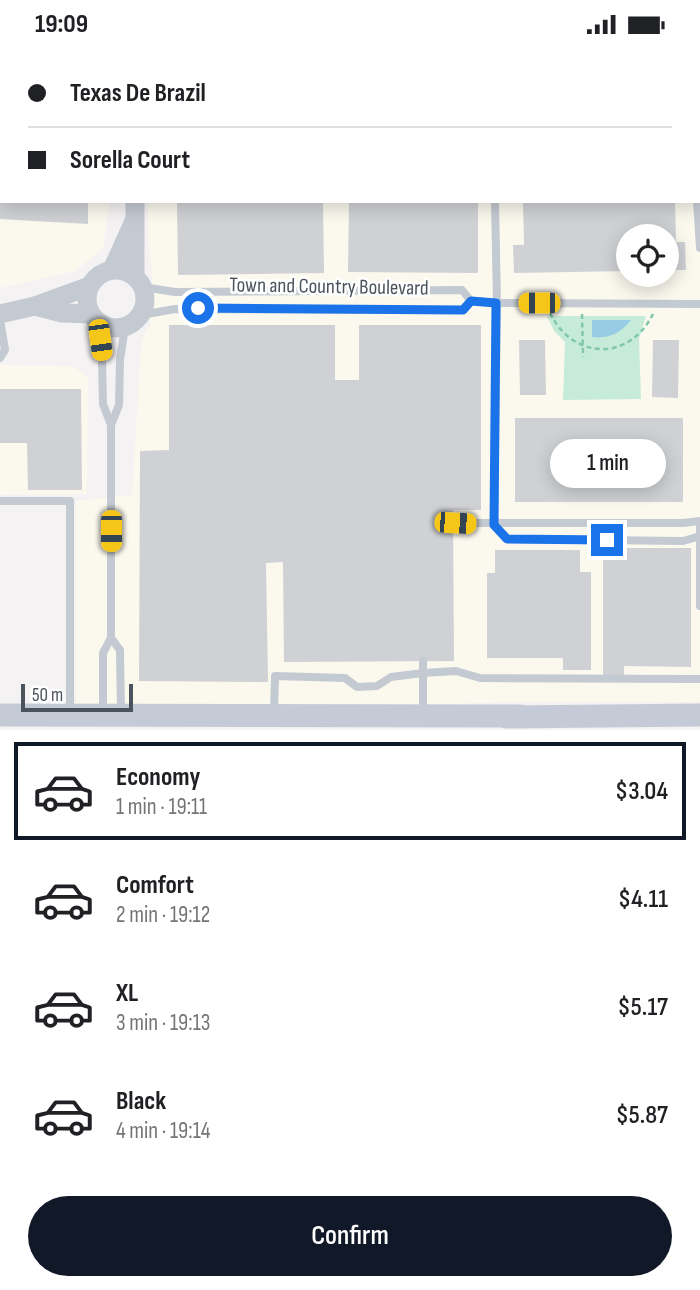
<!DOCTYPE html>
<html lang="en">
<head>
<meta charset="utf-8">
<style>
	body { margin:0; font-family:"Sofia Sans Condensed",sans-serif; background:#f6f6f6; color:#202124; height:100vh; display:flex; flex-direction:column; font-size:26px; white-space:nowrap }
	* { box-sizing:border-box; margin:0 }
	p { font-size:23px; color:#757577 }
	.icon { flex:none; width:38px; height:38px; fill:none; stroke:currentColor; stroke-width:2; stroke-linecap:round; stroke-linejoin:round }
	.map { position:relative; height:681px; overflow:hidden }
	.panel { display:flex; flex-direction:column; background:#fff; flex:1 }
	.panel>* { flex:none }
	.guide { position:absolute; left:0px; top:0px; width:700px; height:154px; box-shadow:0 4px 18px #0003; display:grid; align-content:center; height:154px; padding:0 28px; background:#fff }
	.buttons { position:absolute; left:616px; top:175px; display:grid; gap:14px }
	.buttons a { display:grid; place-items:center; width:63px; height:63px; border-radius:50%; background:#fff; box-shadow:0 4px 18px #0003; font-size:35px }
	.scale { position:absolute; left:21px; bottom:18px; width:112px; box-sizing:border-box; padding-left:7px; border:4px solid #4b535d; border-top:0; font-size:19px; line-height:24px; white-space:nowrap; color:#4b535d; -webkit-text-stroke:5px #fff; paint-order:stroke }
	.end { position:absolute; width:32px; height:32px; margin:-16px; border:9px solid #1a73e8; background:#fff; box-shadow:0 0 0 4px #fff }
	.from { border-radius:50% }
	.bubble { position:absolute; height:49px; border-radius:24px; background:#fff; box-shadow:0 4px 18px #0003; font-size:23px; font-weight:600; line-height:49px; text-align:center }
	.car { position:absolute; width:21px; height:42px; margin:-21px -10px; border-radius:9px; box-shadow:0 0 5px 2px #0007; background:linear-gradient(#f5c518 24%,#345 0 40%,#f5c518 0 76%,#345 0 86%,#f5c518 0) }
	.guide b { display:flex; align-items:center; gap:24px; height:66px; font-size:26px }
	.guide b+b { border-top:2px solid #e0e0e0 }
	.guide i { width:18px; height:18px; background:#202124 }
	ul { padding:12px 0 0; list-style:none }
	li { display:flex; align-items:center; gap:21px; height:98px; margin:0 14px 10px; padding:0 14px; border:4px solid transparent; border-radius:0px }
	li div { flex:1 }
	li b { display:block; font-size:26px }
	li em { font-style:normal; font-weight:600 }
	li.selected { border-color:#111827 }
	li>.icon { width:63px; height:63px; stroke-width:1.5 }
	.primary-button { display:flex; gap:14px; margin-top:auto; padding:14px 28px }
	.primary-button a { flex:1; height:80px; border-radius:42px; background:#111827; color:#fff; font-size:28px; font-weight:600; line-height:80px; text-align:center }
	.status { display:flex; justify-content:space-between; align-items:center; height:49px; padding:0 35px; background:#fff; direction:ltr }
	.status svg { height:19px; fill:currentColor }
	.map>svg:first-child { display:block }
	.commercial { fill:#fbf9ee; fill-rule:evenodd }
	.green { fill:#c6ecd9 }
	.water { fill:#97cce4 }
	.building { fill:#cfd1d5 }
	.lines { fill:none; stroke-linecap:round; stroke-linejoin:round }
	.path { stroke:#81c7ac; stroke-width:2.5; stroke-dasharray:5 3.5; stroke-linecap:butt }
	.service { stroke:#c4cad2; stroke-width:8 }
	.tertiary { stroke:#c4cad2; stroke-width:19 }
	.secondary { stroke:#c5cbd6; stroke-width:23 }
	.route { stroke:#1a73e8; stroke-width:9 }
	.labels { text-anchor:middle; stroke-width:5; stroke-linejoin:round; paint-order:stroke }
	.street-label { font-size:21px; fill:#4b535d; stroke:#fff }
</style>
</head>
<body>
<div class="status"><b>19:09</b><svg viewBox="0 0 49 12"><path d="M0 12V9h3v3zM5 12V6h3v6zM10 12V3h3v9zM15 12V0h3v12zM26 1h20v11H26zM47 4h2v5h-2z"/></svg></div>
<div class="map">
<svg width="700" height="681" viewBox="0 0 700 681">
	<rect width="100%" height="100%" fill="#f4f2f2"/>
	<g class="commercial">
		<path d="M 0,0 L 114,2 L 2,2 L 2,152 L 110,152 L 103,199 L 76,222 L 0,239 Z"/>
		<path d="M 146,0 L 700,0 L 700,653 L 521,653 L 298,659 L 76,657 L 76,452 L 132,446 L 141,296 L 146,281 L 150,278 L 152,226 L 148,187 L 148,152 L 698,152 L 698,2 L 146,2 ZM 628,187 L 667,187 L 667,226 L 628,226 Z"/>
		<path d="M 0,316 L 73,317 L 88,328 L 87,445 L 0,446 Z"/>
	</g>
	<path class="green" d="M 547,267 L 646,267 L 639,290 L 641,350 L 563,351 L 565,293 L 554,282 Z"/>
	<path class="water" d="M 592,271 L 631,271 C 621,284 609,290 592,288 Z"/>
	<g class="building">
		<path d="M 0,152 L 88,152 L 88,175 L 0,170 Z"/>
		<path d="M 177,152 L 323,152 L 324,224 L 178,226 Z"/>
		<path d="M 349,152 L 478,152 L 478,224 L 348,223 Z"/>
		<path d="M 523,152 L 675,152 L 676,193 L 685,193 L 686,221 L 667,221 L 667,187 L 628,187 L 628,222 L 514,224 L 513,196 L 524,196 Z"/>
		<path d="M 169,276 L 335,276 L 335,331 L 359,331 L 359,276 L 481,276 L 481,461 L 453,461 L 454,612 L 284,613 L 283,513 L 266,514 L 268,633 L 139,632 L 140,402 L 169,401 Z"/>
		<path d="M 519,291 L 545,291 L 546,346 L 520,346 Z"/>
		<path d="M 653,291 L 679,291 L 678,349 L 652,348 Z"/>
		<path d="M 0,340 L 81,340 L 82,441 L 28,441 L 27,394 L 0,394 Z"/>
		<rect x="515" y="369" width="168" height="84"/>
		<path d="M 603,499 L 691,499 L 691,618 L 624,617 L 624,626 L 603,626 Z"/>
		<path d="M 495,501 L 580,501 L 580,523 L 591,523 L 591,621 L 563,621 L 563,609 L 487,609 L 487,524 L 495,524 Z"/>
	</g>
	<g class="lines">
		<g class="path">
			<path d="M 550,264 C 573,311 629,313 653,265"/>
			<path d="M 582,265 L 583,308"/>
		</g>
		<g class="service">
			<path d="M 697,152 L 700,199"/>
			<path d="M 143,238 L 175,243 L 462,241 L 471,252 L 497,254 L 700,255"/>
			<path d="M 141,266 L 175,260 L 463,261 L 471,252"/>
			<path d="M 0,271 L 5,301 L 0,309"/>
			<path d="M 97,273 L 102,309 L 103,355 L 111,376 L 119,356 L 120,311 L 125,278"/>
			<path d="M 0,452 L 70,452 L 70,663"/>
			<path d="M 455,474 L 683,474 L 700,472"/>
			<path d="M 700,475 L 700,557"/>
			<path d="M 494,476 L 497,254 L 495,152"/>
			<path d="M 494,476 L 507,490 L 683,492 L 700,487"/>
			<path d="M 111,589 L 111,376"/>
			<path d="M 423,664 L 423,612"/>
			<path d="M 103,665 L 103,604 L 111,589 L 120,601 L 121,663"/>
			<path d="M 274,665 L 275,627 L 345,629 L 357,638 L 377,637 L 391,628 L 423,624 L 456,622 L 480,629 L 700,630"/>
		</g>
		<g class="tertiary">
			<path d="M 139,2 L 139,0"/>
			<path d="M 135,152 L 135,227"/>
			<circle cx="116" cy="250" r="29"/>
			<path d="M 112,221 L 134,172"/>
			<path d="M 35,257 L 62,264 L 91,265"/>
			<path d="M 0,265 L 35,257 L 90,237"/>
		</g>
		<g class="secondary">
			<path d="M 0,666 L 520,667"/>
			<path d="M 507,668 L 700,666"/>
		</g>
	</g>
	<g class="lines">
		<path class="route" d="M 198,259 L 463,261 L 471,252 L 496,254 L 494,476 L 507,490 L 607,491"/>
	</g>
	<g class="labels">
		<g class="street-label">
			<text transform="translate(329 237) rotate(1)" y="7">Town and Country Boulevard</text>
		</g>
	</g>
</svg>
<div class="buttons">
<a><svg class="icon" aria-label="locate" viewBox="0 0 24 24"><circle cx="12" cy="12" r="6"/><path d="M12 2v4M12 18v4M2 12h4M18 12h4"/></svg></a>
</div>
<div class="scale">50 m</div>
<i class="end from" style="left:198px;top:259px"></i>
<i class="end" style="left:607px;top:491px"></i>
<div class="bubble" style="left:550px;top:390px;width:116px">1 min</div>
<i class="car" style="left:539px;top:254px;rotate:270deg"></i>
<i class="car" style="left:100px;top:291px;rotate:172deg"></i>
<i class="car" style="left:455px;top:474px;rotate:93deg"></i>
<i class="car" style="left:111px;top:482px;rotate:180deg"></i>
<div class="guide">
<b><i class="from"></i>Texas De Brazil</b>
<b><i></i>Sorella Court</b>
</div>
</div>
<section class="panel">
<ul>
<li class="selected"><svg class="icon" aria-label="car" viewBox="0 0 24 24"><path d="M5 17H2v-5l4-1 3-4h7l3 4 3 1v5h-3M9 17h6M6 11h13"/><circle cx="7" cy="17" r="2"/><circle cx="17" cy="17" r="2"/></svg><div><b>Economy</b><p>1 min · 19:11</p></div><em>$3.04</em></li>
<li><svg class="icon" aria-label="car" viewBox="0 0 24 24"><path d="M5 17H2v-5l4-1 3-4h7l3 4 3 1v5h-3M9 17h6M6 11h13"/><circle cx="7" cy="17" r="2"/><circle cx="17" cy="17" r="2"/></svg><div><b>Comfort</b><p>2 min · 19:12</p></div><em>$4.11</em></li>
<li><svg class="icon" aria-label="car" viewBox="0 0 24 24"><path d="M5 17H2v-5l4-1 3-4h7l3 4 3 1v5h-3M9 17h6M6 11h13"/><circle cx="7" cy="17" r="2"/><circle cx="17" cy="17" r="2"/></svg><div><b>XL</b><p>3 min · 19:13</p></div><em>$5.17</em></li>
<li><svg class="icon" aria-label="car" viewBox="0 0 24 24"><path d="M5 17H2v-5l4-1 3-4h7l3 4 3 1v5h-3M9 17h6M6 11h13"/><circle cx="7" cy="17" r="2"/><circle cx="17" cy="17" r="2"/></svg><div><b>Black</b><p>4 min · 19:14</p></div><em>$5.87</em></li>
</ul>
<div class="primary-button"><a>Confirm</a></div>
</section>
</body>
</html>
